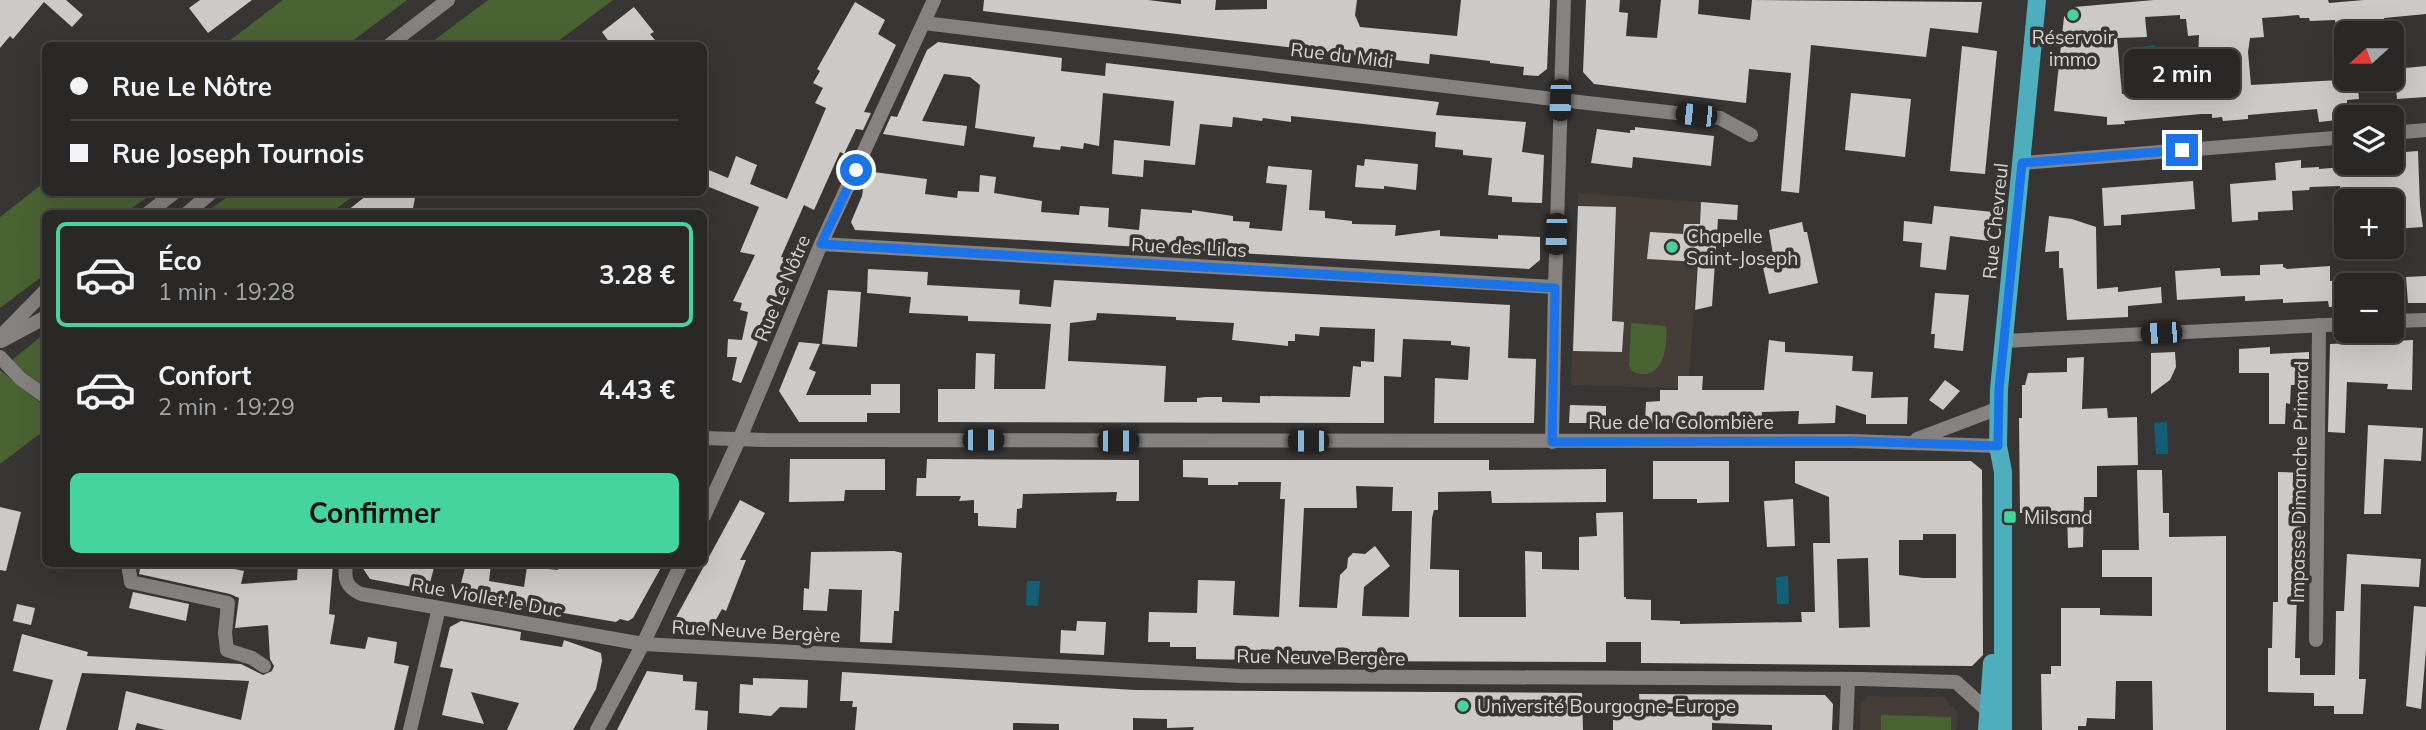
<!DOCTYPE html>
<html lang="fr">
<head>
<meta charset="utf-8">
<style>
	body { margin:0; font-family:Mulish,sans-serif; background:#363433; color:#f1f3f6; height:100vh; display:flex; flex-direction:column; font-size:26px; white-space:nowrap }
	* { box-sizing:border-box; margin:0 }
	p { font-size:23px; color:#a5a6a7 }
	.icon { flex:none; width:38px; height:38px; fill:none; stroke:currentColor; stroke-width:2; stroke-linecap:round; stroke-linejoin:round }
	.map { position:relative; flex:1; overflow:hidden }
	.drawer { position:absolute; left:42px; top:210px; width:665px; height:357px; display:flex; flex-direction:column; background:#2a2827; border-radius:10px; box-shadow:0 7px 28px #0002,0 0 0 2px #464444 }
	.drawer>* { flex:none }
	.top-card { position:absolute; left:42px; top:42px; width:665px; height:154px; border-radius:10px; box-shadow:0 7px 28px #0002,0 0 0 2px #464444; display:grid; align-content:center; height:154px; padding:0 28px; background:#2a2827 }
	.needle { width:46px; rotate:249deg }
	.buttons { position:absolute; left:2334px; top:21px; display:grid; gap:14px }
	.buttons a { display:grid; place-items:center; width:70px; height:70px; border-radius:10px; background:#2a2827; box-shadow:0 7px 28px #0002,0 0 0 2px #464444; font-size:35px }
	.end { position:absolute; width:32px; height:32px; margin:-16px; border:9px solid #1a73e8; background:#fff; box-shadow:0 0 0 4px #fff }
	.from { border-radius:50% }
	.bubble { position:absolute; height:49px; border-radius:10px; background:#2a2827; box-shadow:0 7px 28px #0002,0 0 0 2px #464444; font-size:23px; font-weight:700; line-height:49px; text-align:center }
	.car { position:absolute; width:21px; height:42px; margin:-21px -10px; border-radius:9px; box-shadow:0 0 5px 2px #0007; background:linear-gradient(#222 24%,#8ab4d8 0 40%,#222 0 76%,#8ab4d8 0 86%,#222 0) }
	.top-card b { display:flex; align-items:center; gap:24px; height:66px; font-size:26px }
	.top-card b+b { border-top:2px solid #464444 }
	.top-card i { width:18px; height:18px; background:#f1f3f6 }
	ul { padding:12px 0 0; list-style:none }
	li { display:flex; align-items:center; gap:21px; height:105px; margin:0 14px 10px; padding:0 14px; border:4px solid transparent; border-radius:10px }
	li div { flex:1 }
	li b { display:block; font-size:26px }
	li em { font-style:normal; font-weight:700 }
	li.on { border-color:#46d49e }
	li>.icon { width:63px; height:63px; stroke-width:1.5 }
	.action { display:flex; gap:14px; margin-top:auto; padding:14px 28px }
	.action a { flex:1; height:80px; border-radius:10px; background:#46d49e; color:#111; font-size:28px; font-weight:700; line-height:80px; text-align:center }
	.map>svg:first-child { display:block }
	.built { fill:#453d37 }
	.green { fill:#4a6333 }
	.water { fill:#145f75 }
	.building { fill:#cdc9c7; fill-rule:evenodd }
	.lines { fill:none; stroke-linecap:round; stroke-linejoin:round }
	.street { stroke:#858280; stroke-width:14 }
	.primary { stroke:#4eaebd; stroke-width:18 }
	.route { stroke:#1a73e8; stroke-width:9 }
	.poi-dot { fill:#46d49e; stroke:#383634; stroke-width:2.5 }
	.labels { text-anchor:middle; stroke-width:7; stroke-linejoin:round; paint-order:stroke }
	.poi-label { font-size:19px; fill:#d9d7d6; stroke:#383634; text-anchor:start }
	.street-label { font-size:19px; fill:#d9d7d6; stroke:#383634 }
</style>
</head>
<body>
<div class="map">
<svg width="2426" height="730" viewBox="0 0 2426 730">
	<rect width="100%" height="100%" fill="#383634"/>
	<g class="built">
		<path d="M 1578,193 L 1701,202 L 1688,390 L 1678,390 L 1677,388 L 1571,385 Z"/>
		<path d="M 1869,696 L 1943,697 L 1957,711 L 1956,730 L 1860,730 L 1861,703 Z"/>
	</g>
	<g class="green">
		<path d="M 283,0 L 407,0 L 347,45 L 224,45 Z"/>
		<path d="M 488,0 L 613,0 L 553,45 L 428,45 Z"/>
		<path d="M 45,182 L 46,192 L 153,193 L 125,213 L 46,214 L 45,274 L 0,308 L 0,217 Z"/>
		<path d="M 233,193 L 233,192 L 358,193 L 330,213 L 205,213 Z"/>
		<path d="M 1631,323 L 1666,326 C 1668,347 1663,383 1633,372 L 1629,366 Z"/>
		<path d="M 45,333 L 45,388 L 11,361 Z"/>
		<path d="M 0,370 L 46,407 L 45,430 L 0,464 Z"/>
		<path d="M 1881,715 L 1951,717 L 1951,730 L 1881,730 Z"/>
	</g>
	<g class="water">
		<path d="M 2155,45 L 2156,58 L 2132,61 L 2130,49 Z"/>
		<path d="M 2167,422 L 2168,454 L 2156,454 L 2154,423 Z"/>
		<path d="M 1788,576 L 1789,604 L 1777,604 L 1776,577 Z"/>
		<path d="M 1027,581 L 1040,581 L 1038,606 L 1026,605 Z"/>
	</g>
	<g class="building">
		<path d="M 0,0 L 66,0 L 83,15 L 72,27 L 44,2 L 13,39 L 10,36 L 0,48 Z"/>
		<path d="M 200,0 L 252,0 L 208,33 L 189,8 Z"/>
		<path d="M 984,0 L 1148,0 L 1181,4 L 1181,0 L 1216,0 L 1215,10 L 1267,9 L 1267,0 L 1357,0 L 1355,15 L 1360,27 L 1457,36 L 1461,0 L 1550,0 L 1547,69 L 1538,76 L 1523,75 L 1524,67 L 1490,63 L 1490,61 L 1430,54 L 1429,64 L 983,11 Z"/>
		<path d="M 1586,0 L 1620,0 L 1619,12 L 1628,13 L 1626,36 L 1657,38 L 1661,0 L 1699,0 L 1698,14 L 1750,20 L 1752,0 L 1982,2 L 1978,33 L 1930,28 L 1926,57 L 1811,45 L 1799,193 L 1781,191 L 1791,73 L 1749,69 L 1746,103 L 1594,84 L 1583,72 Z"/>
		<path d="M 2154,0 L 2328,0 L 2329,3 L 2364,0 L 2426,0 L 2426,14 L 2384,18 L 2385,32 L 2372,33 L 2337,33 L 2335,20 L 2310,21 L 2309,18 L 2300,18 L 2299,15 L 2262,18 L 2264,37 L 2250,38 L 2248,52 L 2251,85 L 2357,79 L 2359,99 L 2347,100 L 2347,119 L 2319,122 L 2317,109 L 2248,115 L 2248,119 L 2223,121 L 2222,117 L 2212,118 L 2212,114 L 2201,114 L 2124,121 L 2125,124 L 2107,125 L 2107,117 L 2054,111 L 2064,17 L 2074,7 ZM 2180,15 L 2180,19 L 2186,19 L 2188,36 L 2199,35 L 2197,85 L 2185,86 L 2186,89 L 2122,94 L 2117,38 L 2147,37 L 2145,17 Z"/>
		<path d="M 855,2 L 885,20 L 878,34 L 896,45 L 864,112 L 871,113 L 863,130 L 856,129 L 844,154 L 840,152 L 814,210 L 804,205 L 781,257 L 792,259 L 741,383 L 732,380 L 737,357 L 727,357 L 728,339 L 742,340 L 748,312 L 740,310 L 742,303 L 733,301 L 755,255 L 740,252 L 759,207 L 704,185 L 704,168 L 728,178 L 736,156 L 757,165 L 750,184 L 787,199 L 826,108 L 815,103 L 823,88 L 813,83 L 820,71 L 817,69 Z"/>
		<path d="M 634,7 L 654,32 L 650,34 L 660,46 L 612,46 L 602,32 Z"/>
		<path d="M 938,42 L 1062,58 L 1061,71 L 1105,76 L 1106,63 L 1439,102 L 1436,115 L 1526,122 L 1522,152 L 1544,155 L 1542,203 L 1512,202 L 1512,197 L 1488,195 L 1492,158 L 1463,155 L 1463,150 L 1435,147 L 1436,132 L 1291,116 L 1291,122 L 1263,118 L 1262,121 L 1233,117 L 1232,127 L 1200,124 L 1195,165 L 1144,160 L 1143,177 L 1112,174 L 1114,140 L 1170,146 L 1174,101 L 1103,93 L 1099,146 L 1084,143 L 1083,149 L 1061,146 L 1060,150 L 1033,147 L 1035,137 L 975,128 L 980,85 L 970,77 L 944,74 L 922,121 L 967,126 L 964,146 L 883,134 L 891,116 L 897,117 L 927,50 Z"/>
		<path d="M 1962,46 L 1997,51 L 1985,174 L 1950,171 Z"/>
		<path d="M 2426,66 L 2426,97 L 2397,99 L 2394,69 Z"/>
		<path d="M 1851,93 L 1911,99 L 1905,157 L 1845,150 Z"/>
		<path d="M 1635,127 L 1714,136 L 1711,166 L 1633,157 L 1632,168 L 1591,163 L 1597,129 L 1630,133 L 1630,130 L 1635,130 Z"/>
		<path d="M 2418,151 L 2420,206 L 2423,227 L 2394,229 L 2392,191 L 2341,196 L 2340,186 L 2310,187 L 2309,190 L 2292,191 L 2293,210 L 2258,212 L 2258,220 L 2232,222 L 2230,184 L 2276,180 L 2275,163 L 2301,160 L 2301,168 L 2319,167 L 2319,169 L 2392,163 L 2392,153 Z"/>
		<path d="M 1365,159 L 1418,164 L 1416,190 L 1384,186 L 1384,189 L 1355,187 L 1357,165 L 1364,166 Z"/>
		<path d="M 1268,166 L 1312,170 L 1309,210 L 1325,211 L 1325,218 L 1352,221 L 1352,224 L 1396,225 L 1395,236 L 1440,230 L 1440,236 L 1498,239 L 1498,235 L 1540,237 L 1540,260 L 1529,269 L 1307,257 L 855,230 L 851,222 L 862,196 L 866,171 L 927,179 L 925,194 L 957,198 L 958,191 L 979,192 L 980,175 L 996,177 L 994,193 L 1042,201 L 1041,212 L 1079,215 L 1080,206 L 1109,208 L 1108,227 L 1139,230 L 1141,209 L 1192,213 L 1192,210 L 1233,216 L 1233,221 L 1250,222 L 1249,228 L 1282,231 L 1287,185 L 1266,183 Z"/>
		<path d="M 2193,181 L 2195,209 L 2121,215 L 2121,225 L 2104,226 L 2102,188 Z"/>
		<path d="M 371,192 L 416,192 L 412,214 L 343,214 Z"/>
		<path d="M 1701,202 L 1738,205 L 1737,220 L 1718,219 L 1712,306 L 1695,310 L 1698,262 L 1647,259 L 1650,232 L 1683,234 L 1684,224 L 1700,224 Z"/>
		<path d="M 1578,206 L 1616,207 L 1612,321 L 1624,322 L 1622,352 L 1573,351 Z"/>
		<path d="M 1934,206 L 1993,212 L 1990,241 L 1950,236 L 1946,270 L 1920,267 L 1922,243 L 1903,241 L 1904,221 L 1932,224 Z"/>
		<path d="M 2049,216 L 2072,219 L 2096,227 L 2097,289 L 2118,287 L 2118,292 L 2161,287 L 2162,303 L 2128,306 L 2128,317 L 2067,320 L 2063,268 L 2059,268 L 2059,251 L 2045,252 Z"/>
		<path d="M 1802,222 L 1804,232 L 1807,232 L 1818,283 L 1769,294 L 1762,263 L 1774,261 L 1769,230 Z"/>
		<path d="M 2283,264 L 2283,267 L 2287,269 L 2330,266 L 2330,281 L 2347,280 L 2347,306 L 2329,307 L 2328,301 L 2283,303 L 2283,299 L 2245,301 L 2245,296 L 2177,300 L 2175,271 L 2220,268 L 2221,276 L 2260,275 L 2260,265 Z"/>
		<path d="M 868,269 L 928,272 L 927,285 L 1020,290 L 1019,304 L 1051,307 L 1054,280 L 1510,305 L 1508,358 L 1536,359 L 1534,423 L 1434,423 L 1435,378 L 1468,380 L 1470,347 L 1451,345 L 1451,341 L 1403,339 L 1401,377 L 1384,376 L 1384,423 L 938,422 L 938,389 L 975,389 L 976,353 L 995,354 L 994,389 L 1045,389 L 1051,324 L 968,321 L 968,316 L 909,313 L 911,297 L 867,293 ZM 1097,313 L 1176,317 L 1176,320 L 1234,323 L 1232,340 L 1288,346 L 1288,341 L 1295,341 L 1295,334 L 1319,336 L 1320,327 L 1375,329 L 1374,362 L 1361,361 L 1361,367 L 1353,366 L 1350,397 L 1260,396 L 1260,403 L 1222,402 L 1222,397 L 1206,397 L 1197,398 L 1197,402 L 1164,402 L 1166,366 L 1068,361 L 1070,323 L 1096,320 Z"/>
		<path d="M 2426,276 L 2426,303 L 2408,303 L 2406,277 Z"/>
		<path d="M 828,290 L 861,292 L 857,347 L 822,344 Z"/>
		<path d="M 1935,293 L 1969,295 L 1963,351 L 1934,348 L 1935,334 L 1931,334 Z"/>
		<path d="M 1769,340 L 1785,342 L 1785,352 L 1853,356 L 1852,371 L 1873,372 L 1871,398 L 1908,397 L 1907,424 L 1866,424 L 1866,415 L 1836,405 L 1835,423 L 1798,424 L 1799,411 L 1762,412 L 1761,423 L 1645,423 L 1646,402 L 1660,401 L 1660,390 L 1678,390 L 1678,376 L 1703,376 L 1702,390 L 1764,390 Z"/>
		<path d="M 2413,340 L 2412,390 L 2387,389 L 2388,384 L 2347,382 L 2345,433 L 2328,432 L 2330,344 Z"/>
		<path d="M 799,342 L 820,344 L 809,369 L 816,372 L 806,395 L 871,395 L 871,384 L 900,384 L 900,413 L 867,413 L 867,422 L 799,422 L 779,391 Z"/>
		<path d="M 2270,347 L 2270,354 L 2309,352 L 2309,385 L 2291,385 L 2290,404 L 2286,403 L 2285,424 L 2269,424 L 2269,373 L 2239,373 L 2239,349 Z"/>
		<path d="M 2175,352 L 2176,367 L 2170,380 L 2151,394 L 2151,353 Z"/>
		<path d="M 2084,357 L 2082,409 L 2107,408 L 2108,418 L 2137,417 L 2138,465 L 2097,466 L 2097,497 L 2084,497 L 2083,547 L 2068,548 L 2067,513 L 2020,513 L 2019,418 L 2022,418 L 2022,385 L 2025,385 L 2028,373 L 2067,372 L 2067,358 Z"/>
		<path d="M 1945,380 L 1960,391 L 1943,410 L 1929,400 Z"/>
		<path d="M 1570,405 L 1606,406 L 1606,423 L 1569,423 Z"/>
		<path d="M 2368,425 L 2423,428 L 2421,461 L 2384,459 L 2381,514 L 2364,514 Z"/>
		<path d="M 790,459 L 885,459 L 885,490 L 845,490 L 844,501 L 789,502 Z"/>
		<path d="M 927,459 L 1139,460 L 1139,501 L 1116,501 L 1117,492 L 1023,494 L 1022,508 L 1017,509 L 1016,528 L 978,526 L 978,513 L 974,513 L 974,500 L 959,501 L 961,496 L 916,496 L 917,478 L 926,478 Z"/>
		<path d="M 1183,460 L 1489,460 L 1489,470 L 1606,469 L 1606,502 L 1492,503 L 1491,491 L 1438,492 L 1438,510 L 1434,510 L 1432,518 L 1430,569 L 1459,570 L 1459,617 L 1526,617 L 1525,551 L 1542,552 L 1542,569 L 1579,570 L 1579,537 L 1597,536 L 1596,513 L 1623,512 L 1624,597 L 1626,597 L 1626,599 L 1651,600 L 1651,620 L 1680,621 L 1680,624 L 1802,622 L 1801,612 L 1815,612 L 1813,543 L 1830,543 L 1829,497 L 1795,483 L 1795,461 L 1971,461 L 1982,470 L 1983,655 L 1972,666 L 1641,663 L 1641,642 L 1606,642 L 1606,662 L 1308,661 L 1308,652 L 1261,649 L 1260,660 L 1196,659 L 1196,647 L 1170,647 L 1170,642 L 1148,642 L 1149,612 L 1197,613 L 1198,580 L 1235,581 L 1233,615 L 1279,617 L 1285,499 L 1280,499 L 1281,482 L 1238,482 L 1238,485 L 1208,485 L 1208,478 L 1183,477 ZM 1356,486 L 1393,487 L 1392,511 L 1412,511 L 1409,617 L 1362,616 L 1364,587 L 1390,566 L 1375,546 L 1365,554 L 1353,553 L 1348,558 L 1347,568 L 1340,575 L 1337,608 L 1299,607 L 1304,508 L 1357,508 ZM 1923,534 L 1956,534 L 1956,578 L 1923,578 L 1899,575 L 1899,540 L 1923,540 ZM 1868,558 L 1870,627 L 1839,628 L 1837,559 Z"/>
		<path d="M 1653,461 L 1729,461 L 1729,502 L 1697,503 L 1697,499 L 1653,499 Z"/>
		<path d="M 2137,470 L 2162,470 L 2163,513 L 2169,513 L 2169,537 L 2226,536 L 2226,730 L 2153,730 L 2152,681 L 2116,681 L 2115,719 L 2087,718 L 2086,726 L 2078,726 L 2078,730 L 2042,730 L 2041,674 L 2051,674 L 2051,666 L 2061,666 L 2061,608 L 2100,608 L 2100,615 L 2152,616 L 2152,577 L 2102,577 L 2102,550 L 2139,550 Z"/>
		<path d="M 2278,472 L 2305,473 L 2305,503 L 2301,503 L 2301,592 L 2297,592 L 2295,658 L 2300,658 L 2300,675 L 2335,675 L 2336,611 L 2344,611 L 2347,554 L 2421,559 L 2419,587 L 2361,584 L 2359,679 L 2366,679 L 2363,714 L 2334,714 L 2334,706 L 2314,706 L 2314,693 L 2268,692 L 2268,648 L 2272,648 L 2273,602 L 2278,602 Z"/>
		<path d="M 1793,499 L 1795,546 L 1767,547 L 1764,501 Z"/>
		<path d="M 740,500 L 765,513 L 740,560 L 746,560 L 726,611 L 722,609 L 709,632 L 691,623 L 688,628 L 674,621 Z"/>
		<path d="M 0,507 L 21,512 L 6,571 L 0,570 Z"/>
		<path d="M 894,551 L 902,553 L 899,611 L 894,611 L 892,643 L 860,642 L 862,590 L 829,589 L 827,611 L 803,610 L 804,588 L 809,589 L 811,552 Z"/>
		<path d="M 141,564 L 220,564 L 220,566 L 244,571 L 241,584 L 297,580 L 298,564 L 333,564 L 329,614 L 335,615 L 330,644 L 365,649 L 368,637 L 397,642 L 394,663 L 409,666 L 394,730 L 165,730 L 137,723 L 135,730 L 118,730 L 126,691 L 241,720 L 249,681 L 82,673 L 66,730 L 39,730 L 53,680 L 13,671 L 22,634 L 88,652 L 87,656 L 241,664 L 263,675 L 272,671 L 274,666 L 270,659 L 268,625 L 235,628 L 239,598 L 230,594 L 139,574 Z"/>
		<path d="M 360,564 L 435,564 L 428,590 L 370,579 Z"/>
		<path d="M 466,564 L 491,564 L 489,581 L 524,587 L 527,567 L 558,570 L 559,564 L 663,564 L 633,618 L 628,621 L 620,619 L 616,622 L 458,595 Z"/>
		<path d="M 133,592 L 189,604 L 186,621 L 129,608 Z"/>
		<path d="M 17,604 L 35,608 L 31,625 L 13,621 Z"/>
		<path d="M 2414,606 L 2426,607 L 2426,650 L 2421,709 L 2406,706 Z"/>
		<path d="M 461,621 L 521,632 L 520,640 L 562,647 L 564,640 L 601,653 L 602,661 L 596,689 L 573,730 L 507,730 L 519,703 L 471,692 L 484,724 L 442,715 L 453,669 L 440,667 L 450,627 Z"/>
		<path d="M 1077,621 L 1106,622 L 1104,655 L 1060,653 L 1061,630 L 1076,631 Z"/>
		<path d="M 647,671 L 683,675 L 683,681 L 697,682 L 695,710 L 708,711 L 707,730 L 617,730 Z"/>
		<path d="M 842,672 L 1135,690 L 1582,693 L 1583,730 L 1193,730 L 1194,727 L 1167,728 L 1167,719 L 1133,718 L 1133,730 L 1059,730 L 1059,724 L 1013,723 L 1013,730 L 855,730 L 857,707 L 852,707 L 853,701 L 840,701 Z"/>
		<path d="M 753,678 L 808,680 L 807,708 L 780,707 L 771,716 L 739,713 L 740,684 L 753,685 Z"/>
		<path d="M 1639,694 L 1825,695 L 1833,704 L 1832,730 L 1772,730 L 1772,725 L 1712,723 L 1712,730 L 1613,730 L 1613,713 L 1640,712 Z"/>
	</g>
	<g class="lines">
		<g class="street">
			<path d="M 924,23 L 1561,100 L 1720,118 L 1751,135"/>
			<path d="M 388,46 L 448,0"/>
			<path d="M 2392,133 L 2426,130"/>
			<path d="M 2022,163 L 2347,137"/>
			<path d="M 147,214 L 175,192"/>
			<path d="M 186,214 L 212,192"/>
			<path d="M 821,244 L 1555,287"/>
			<path d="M 2392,321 L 2426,320"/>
			<path d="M 0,337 L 46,290"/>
			<path d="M 1,341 L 46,317"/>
			<path d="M 2004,341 L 2347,324"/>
			<path d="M 0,357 L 20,378 L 46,397"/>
			<path d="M 704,438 L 766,440 L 1852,441 L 1998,446"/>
			<path d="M 1917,439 L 1999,408"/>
			<path d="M 1552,442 L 1555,287 L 1564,0"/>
			<path d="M 704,516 L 743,431 L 821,244 L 934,0"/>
			<path d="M 128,564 L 131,582 L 228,603 L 225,633 L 227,650 L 252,658 L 264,666"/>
			<path d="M 346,564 C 344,579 346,587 361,594 L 643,644 L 1240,676 L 1862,679 L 1956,682 L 1988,711"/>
			<path d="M 2316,640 L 2319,325"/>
			<path d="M 410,730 L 439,608"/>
			<path d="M 597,730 L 643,644 L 681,564"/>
			<path d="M 1846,730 L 1848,680"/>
		</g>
		<g class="primary">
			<path d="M 1987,730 L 1992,663"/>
			<path d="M 2003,730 L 2003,472 L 1998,446 L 1999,389 L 2037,0"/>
		</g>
	</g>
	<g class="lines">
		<path class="route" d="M 856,170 L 821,244 L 1555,288 L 1552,442 L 1852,441 L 1998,446 L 1999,389 L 2022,163 L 2182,150"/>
	</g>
	<g class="poi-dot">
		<circle cx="2073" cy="15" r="7"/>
		<circle cx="1672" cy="247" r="7"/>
		<rect x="2003" y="510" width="14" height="14" rx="3.5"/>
		<circle cx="1463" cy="706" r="7"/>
	</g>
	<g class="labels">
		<g class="poi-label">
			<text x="2073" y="44" text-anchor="middle">Réservoir<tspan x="2073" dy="22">immo</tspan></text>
			<text x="1686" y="243">Chapelle<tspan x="1686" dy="22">Saint-Joseph</tspan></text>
			<text x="2024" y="524">Milsand</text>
			<text x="1477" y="713">Université Bourgogne-Europe</text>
		</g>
		<g class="street-label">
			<text transform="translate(1342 55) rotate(7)" y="7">Rue du Midi</text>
			<text transform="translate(1995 221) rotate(-84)" y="7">Rue Chevreul</text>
			<text transform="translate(1189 247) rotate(3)" y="7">Rue des Lilas</text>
			<text transform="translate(782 288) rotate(-67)" y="7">Rue Le Nôtre</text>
			<text x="1681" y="429">Rue de la Colombière</text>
			<text transform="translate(2299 482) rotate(-89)" y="7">Impasse Dimanche Primard</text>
			<text transform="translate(487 597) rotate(10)" y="7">Rue Viollet le Duc</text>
			<text transform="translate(756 631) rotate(3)" y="7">Rue Neuve Bergère</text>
			<text transform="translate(1321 657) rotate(1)" y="7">Rue Neuve Bergère</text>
		</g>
	</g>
</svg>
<div class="buttons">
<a><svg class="needle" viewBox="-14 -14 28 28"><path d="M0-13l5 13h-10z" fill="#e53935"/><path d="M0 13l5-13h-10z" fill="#a5a6a7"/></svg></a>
<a><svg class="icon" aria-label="layers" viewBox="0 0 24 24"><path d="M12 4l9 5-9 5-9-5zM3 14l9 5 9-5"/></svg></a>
<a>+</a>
<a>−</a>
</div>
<i class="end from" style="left:856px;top:170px"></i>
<i class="end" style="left:2182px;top:150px"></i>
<div class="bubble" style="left:2124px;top:49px;width:116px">2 min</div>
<i class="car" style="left:1560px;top:100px;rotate:182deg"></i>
<i class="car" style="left:1696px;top:115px;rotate:276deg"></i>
<i class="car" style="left:1556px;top:234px;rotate:182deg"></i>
<i class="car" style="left:2161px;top:333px;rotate:267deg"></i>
<i class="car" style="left:983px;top:440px;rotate:90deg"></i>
<i class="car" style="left:1118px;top:441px;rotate:90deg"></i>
<i class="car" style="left:1308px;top:441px;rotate:270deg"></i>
<div class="top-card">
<b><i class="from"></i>Rue Le Nôtre</b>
<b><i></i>Rue Joseph Tournois</b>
</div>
<section class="drawer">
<ul>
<li class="on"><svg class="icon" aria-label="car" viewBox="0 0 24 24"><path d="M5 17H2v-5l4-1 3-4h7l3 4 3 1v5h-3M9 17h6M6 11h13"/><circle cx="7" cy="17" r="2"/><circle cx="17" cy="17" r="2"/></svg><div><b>Éco</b><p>1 min · 19:28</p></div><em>3.28 €</em></li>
<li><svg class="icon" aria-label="car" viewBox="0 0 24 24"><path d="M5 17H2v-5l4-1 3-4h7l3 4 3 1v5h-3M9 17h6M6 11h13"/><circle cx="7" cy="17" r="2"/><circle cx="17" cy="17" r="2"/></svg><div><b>Confort</b><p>2 min · 19:29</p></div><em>4.43 €</em></li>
</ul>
<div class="action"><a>Confirmer</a></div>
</section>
</div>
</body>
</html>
